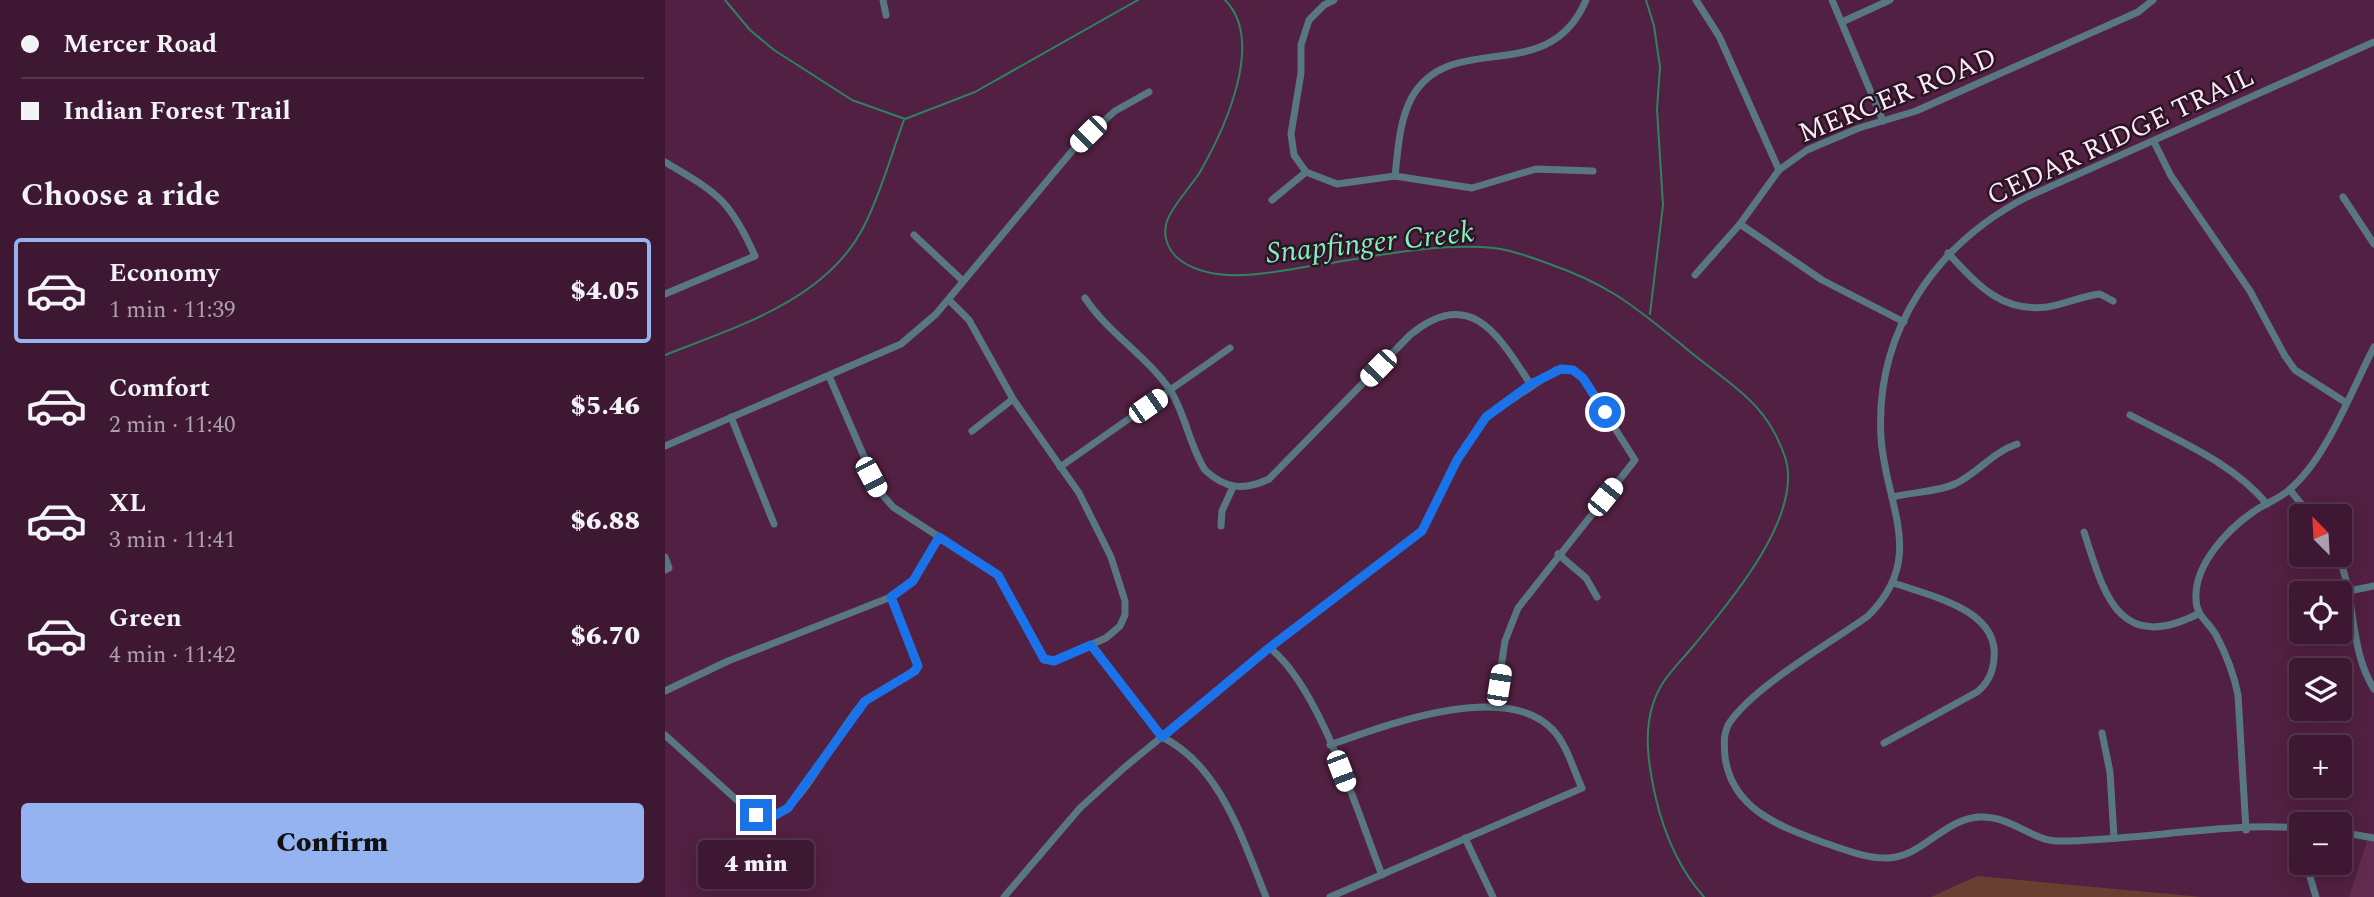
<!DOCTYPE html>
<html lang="en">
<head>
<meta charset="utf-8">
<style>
	body { margin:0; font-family:Spectral,serif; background:#45213a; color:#f1f3f6; height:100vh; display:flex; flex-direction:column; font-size:26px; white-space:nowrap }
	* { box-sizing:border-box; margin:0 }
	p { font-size:23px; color:#ada0ac }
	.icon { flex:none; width:38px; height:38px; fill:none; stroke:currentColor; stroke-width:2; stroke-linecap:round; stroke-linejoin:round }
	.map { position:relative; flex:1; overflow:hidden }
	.side { display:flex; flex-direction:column; background:#3e1832; width:665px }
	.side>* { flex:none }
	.top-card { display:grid; align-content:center; height:154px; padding:0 21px; background:#3e1832 }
	.needle { width:46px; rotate:336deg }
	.tools { position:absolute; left:1624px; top:504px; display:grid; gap:14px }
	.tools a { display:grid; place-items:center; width:63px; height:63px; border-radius:7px; background:#3e1832; box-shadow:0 4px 18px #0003,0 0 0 2px #57374d; font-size:35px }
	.end { position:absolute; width:32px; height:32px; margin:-16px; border:9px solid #1a73e8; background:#fff; box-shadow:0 0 0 4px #fff }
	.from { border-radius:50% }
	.bubble { position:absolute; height:49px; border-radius:7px; background:#3e1832; box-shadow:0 4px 18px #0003,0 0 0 2px #57374d; font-size:23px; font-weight:800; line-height:49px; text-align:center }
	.car { position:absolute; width:21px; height:42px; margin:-21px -10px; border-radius:9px; box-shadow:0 0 5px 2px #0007; background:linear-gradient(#fff 24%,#345 0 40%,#fff 0 76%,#345 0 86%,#fff 0) }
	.top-card b { display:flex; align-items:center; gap:24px; height:66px; font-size:26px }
	.top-card b+b { border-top:2px solid #57374d }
	.top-card i { width:18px; height:18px; background:#f1f3f6 }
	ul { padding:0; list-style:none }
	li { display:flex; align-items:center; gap:21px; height:105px; margin:0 14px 10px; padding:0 7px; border:4px solid transparent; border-radius:7px }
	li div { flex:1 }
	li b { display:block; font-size:26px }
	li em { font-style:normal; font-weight:800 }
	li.on { border-color:#95b2f1 }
	li>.icon { width:63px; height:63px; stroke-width:1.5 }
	h2 { padding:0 21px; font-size:32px; line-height:84px }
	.action { display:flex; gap:14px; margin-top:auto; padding:14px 21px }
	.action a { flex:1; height:80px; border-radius:7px; background:#95b2f1; color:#111; font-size:28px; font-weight:800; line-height:80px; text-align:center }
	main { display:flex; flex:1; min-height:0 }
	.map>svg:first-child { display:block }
	.built { fill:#622b50 }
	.green { fill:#683f30 }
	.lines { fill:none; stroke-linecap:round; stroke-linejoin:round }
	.stream { stroke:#2e835f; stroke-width:2 }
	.minor { stroke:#597782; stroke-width:7 }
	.route { stroke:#1a73e8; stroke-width:9 }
	.labels { text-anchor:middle; stroke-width:5; stroke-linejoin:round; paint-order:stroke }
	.street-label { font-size:28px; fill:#feeaf6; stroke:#2b1423 }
	.water-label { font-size:30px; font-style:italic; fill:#7ff1bc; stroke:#2b1423 }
</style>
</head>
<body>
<main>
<section class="side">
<div class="top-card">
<b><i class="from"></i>Mercer Road</b>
<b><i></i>Indian Forest Trail</b>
</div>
<h2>Choose a ride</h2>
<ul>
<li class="on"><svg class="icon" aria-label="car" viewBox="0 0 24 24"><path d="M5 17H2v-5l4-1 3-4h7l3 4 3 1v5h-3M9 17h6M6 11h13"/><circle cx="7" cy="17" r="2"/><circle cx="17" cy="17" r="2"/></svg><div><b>Economy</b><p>1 min · 11:39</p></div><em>$4.05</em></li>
<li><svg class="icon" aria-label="car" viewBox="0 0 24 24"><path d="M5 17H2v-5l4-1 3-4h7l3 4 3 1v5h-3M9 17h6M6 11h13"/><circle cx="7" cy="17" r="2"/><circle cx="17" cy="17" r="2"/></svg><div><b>Comfort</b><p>2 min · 11:40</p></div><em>$5.46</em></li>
<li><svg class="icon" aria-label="car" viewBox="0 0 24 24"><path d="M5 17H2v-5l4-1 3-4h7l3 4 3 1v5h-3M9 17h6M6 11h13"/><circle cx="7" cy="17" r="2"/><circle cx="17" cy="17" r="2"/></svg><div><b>XL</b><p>3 min · 11:41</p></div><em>$6.88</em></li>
<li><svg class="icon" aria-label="car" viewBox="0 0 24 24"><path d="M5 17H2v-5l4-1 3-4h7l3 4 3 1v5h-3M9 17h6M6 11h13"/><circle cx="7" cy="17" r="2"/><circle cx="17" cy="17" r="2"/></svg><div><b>Green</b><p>4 min · 11:42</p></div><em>$6.70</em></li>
</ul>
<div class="action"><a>Confirm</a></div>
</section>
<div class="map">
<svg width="1709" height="897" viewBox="0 0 1709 897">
	<rect width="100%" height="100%" fill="#522042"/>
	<path class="built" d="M 1703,838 L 1709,839 L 1709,897 L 1684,897 Z"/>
	<path class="green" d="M 1312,876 L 1537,897 L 1538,897 L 1266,897 Z"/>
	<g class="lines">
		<g class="stream">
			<path d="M 60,0 L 85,30 L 109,50 L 187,100 L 240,119 L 310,92 L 473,0"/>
			<path d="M 560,0 C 601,41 559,130 535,172 C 525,188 509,203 502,221 C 497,236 503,251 515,260 C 551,287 613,271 652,265 C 707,257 775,242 829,248 C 847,250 862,256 879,262 C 946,285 969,306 1023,350 C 1065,385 1101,401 1120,457 C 1139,515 1065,602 1030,644 C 1014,664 996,678 988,704 C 978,734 984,768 991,799 C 1000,836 1014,869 1039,897"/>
			<path d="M 981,0 L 989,26 L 995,67 L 992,109 L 998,205 L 985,314"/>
			<path d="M 0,355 C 71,327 162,300 199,226 C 216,193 226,155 239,120"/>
		</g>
		<g class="minor">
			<path d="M 218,0 L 221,15"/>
			<path d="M 669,0 L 659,5 L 644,20 L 636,45 L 636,73 L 626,134 L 629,155 L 641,172 L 672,184 L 730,176 L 807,188 L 871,169 L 928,171"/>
			<path d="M 1031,0 L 1054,36 L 1114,170"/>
			<path d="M 1167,0 L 1218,121"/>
			<path d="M 1177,22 L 1225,0"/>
			<path d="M 1489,142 L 1506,176 L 1585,291 L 1620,356 L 1630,370 L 1680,402"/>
			<path d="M 0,162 C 52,193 64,198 90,256 L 0,294"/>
			<path d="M 730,176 C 733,150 734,121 747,97 C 786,28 884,89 921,0"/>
			<path d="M 1678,197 L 1709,244"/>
			<path d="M 607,200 L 641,172"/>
			<path d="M 1075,224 L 1157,280 L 1239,322"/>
			<path d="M 249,235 L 298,281"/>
			<path d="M 1283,253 C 1312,284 1336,313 1382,307 C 1400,304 1417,296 1435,294 L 1448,301"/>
			<path d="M 1030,275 L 1075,224 L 1114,170 L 1142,150 L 1194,128 L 1251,111 L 1473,12 L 1488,0"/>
			<path d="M 420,298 C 443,333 481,355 505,390 C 521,415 524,445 540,470 C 560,489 579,491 604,479 L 745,335 C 806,285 834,336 866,385"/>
			<path d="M 164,376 L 214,491 L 228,507 L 333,575 L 379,659 L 389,661 L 441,638 L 455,626 L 460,615 L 460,601 L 446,557 L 414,493 L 348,399 L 304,320 L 284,300"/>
			<path d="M 1465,415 C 1512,440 1567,462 1602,504"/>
			<path d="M 66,417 L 109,524"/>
			<path d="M 307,431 L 348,399"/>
			<path d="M 0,446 L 236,344 L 271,314 L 412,145 L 450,111 L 484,92"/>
			<path d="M 395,467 L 565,348"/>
			<path d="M 1625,490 L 1646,516"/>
			<path d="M 1227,497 C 1248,492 1273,492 1292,483 C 1315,471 1328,452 1352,444"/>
			<path d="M 556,526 L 557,511 L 568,487"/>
			<path d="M 1419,532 C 1440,597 1454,653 1533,614"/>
			<path d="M 893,554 L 921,578 L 932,597"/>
			<path d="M 1673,555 C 1691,597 1684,650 1709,689"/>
			<path d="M 0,557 L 4,568 L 0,570"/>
			<path d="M 1684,591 L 1709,586"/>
			<path d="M 427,645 L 497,737 C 556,766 578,841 601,897"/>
			<path d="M 605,648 C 656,689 692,812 717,875"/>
			<path d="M 0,691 L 63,661 L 226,597 L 248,581 L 274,537"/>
			<path d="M 1437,733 L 1445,772 L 1449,838"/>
			<path d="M 0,735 L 84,811 C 91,815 101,819 109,816 C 141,804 173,727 199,702 C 213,690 245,679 252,666 L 226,597"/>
			<path d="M 1219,743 L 1312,692 C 1322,684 1328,672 1329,659 C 1335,609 1264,596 1229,583"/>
			<path d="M 1632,828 L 1636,851"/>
			<path d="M 1636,828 C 1556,822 1474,841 1393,841 C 1367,841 1345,815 1314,817 C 1279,819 1258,856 1224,858 C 1201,859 1178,849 1157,842 C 1114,826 1067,809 1060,757 C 1059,745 1058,732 1065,722 C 1091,685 1164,644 1203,616 C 1263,557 1220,505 1216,437 C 1210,331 1271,244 1362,197 L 1709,42"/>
			<path d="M 1581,830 L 1573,695 C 1569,674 1561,654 1551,635 C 1543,621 1531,616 1531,599 C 1529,565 1562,530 1588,512 C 1599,504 1614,499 1624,490 C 1662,458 1686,391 1709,347"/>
			<path d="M 1675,832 L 1709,838"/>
			<path d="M 800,838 L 828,897"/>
			<path d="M 1641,863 L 1651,897"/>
			<path d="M 339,897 L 415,808 L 460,767 L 605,648 L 756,531 L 792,461 L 821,417 L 891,370 L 907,370 L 918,378 L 970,460 L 853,608 L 840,641 L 830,707"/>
			<path d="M 665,897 L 917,788 C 908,769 902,745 888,730 C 840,679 719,726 665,745"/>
		</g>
	</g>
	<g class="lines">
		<path class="route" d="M 91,815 L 107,817 L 123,808 L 200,701 L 250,671 L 253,666 L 250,658 L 226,597 L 248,581 L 274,537 L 333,575 L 379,659 L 389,661 L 426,645 L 497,737 L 604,648 L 757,531 L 792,460 L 821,417 L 866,384 L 896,369 L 908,370 L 918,378 L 940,412"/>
	</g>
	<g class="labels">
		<g class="street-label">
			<text transform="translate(1232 94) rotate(-22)" y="10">MERCER ROAD</text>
			<text transform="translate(1455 135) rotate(-25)" y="10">CEDAR RIDGE TRAIL</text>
		</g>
		<g class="water-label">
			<text transform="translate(705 242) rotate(-6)" y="10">Snapfinger Creek</text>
		</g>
	</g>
</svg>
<div class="tools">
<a><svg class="needle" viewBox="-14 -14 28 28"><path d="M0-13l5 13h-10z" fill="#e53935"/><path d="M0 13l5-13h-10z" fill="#ada0ac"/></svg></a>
<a><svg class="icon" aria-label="locate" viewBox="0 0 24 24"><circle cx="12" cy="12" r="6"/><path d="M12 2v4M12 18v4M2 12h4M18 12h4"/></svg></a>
<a><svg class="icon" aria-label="layers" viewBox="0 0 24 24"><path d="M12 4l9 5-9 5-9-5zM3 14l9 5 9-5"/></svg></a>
<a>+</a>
<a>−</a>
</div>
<i class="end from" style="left:940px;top:412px"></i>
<i class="end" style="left:91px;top:815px"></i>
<div class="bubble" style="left:33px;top:840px;width:116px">4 min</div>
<i class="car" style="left:423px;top:134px;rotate:225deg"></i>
<i class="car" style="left:713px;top:368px;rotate:224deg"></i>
<i class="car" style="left:483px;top:406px;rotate:55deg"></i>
<i class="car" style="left:206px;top:477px;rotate:152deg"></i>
<i class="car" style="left:940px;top:497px;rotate:39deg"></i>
<i class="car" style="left:834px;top:685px;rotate:9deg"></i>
<i class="car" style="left:676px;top:771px;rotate:159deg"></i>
</div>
</main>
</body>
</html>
